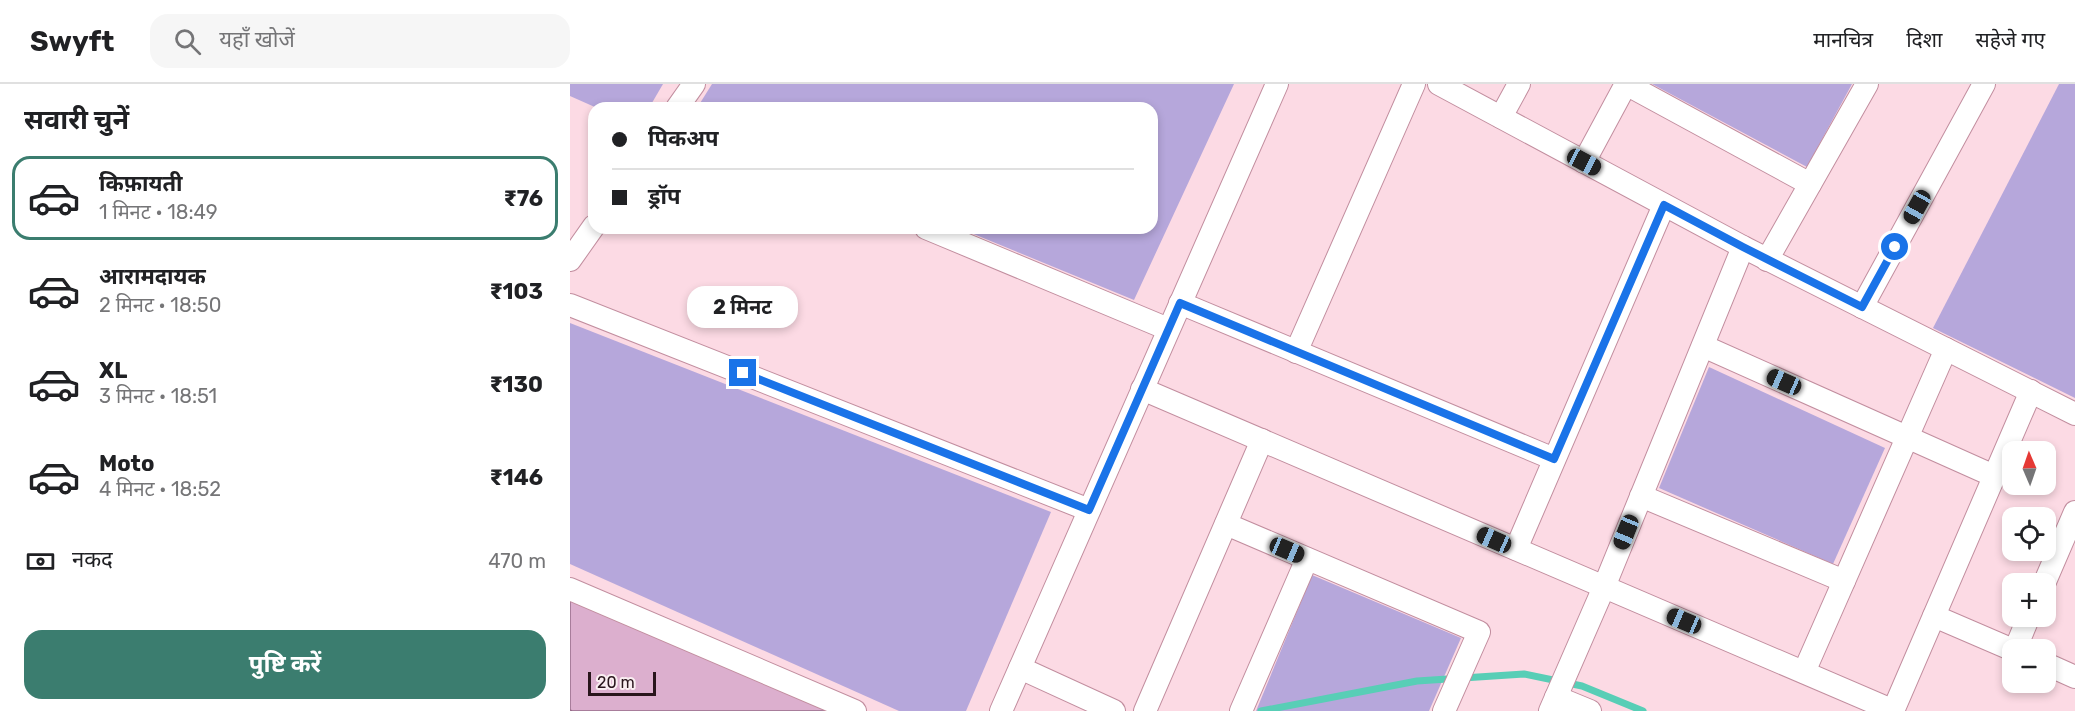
<!DOCTYPE html>
<html lang="hi">
<head>
<meta charset="utf-8">
<style>
	body { margin:0; font-family:Rubik,"Noto Sans Devanagari",sans-serif; background:#f6f6f6; color:#202124; height:100vh; display:flex; flex-direction:column; font-size:22px; white-space:nowrap }
	* { box-sizing:border-box; margin:0 }
	p { font-size:20px; color:#757577 }
	.icon { flex:none; width:33px; height:33px; fill:none; stroke:currentColor; stroke-width:2; stroke-linecap:round; stroke-linejoin:round }
	.map { position:relative; flex:1; overflow:hidden }
	.panel { display:flex; flex-direction:column; background:#fff; width:570px }
	.panel>* { flex:none }
	.hud { position:absolute; left:18px; top:18px; width:570px; height:132px; border-radius:18px; box-shadow:0 3px 9px #0003; display:grid; align-content:center; height:132px; padding:0 24px; background:#fff }
	.needle { width:39px; rotate:358deg }
	.fabs { position:absolute; left:1432px; top:357px; display:grid; gap:12px }
	.fabs a { display:grid; place-items:center; width:54px; height:54px; border-radius:12px; background:#fff; box-shadow:0 3px 9px #0003; font-size:30px }
	.scale { position:absolute; left:18px; bottom:15px; width:68px; box-sizing:border-box; padding-left:6px; border:3px solid #29151c; border-top:0; font-size:16px; line-height:21px; white-space:nowrap; color:#29151c; -webkit-text-stroke:4px #faeef1; paint-order:stroke }
	.end { position:absolute; width:27px; height:27px; margin:-14px; border:8px solid #1a73e8; background:#fff; box-shadow:0 0 0 3px #fff }
	.from { border-radius:50% }
	.bubble { position:absolute; height:42px; border-radius:18px; background:#fff; box-shadow:0 3px 9px #0003; font-size:20px; font-weight:700; line-height:42px; text-align:center }
	.car { position:absolute; width:18px; height:36px; margin:-18px -9px; border-radius:8px; box-shadow:0 0 4px 2px #0007; background:linear-gradient(#222 24%,#8ab4d8 0 40%,#222 0 76%,#8ab4d8 0 86%,#222 0) }
	.hud b { display:flex; align-items:center; gap:21px; height:57px; font-size:22px }
	.hud b+b { border-top:2px solid #e0e0e0 }
	.hud i { width:15px; height:15px; background:#202124 }
	ul { padding:0; list-style:none }
	li { display:flex; align-items:center; gap:18px; height:84px; margin:0 12px 9px; padding:0 12px; border:3px solid transparent; border-radius:18px }
	li div { flex:1 }
	li b { display:block; font-size:22px }
	li em { font-style:normal; font-weight:700 }
	li.active { border-color:#3b7d6f }
	li>.icon { width:54px; height:54px; stroke-width:1.5 }
	h2 { padding:0 24px; font-size:27px; line-height:72px }
	.pay { display:flex; align-items:center; gap:15px; height:66px; padding:0 24px; font-size:22px }
	.pay p { margin-inline-start:auto }
	.action { display:flex; gap:12px; margin-top:auto; padding:12px 24px }
	.action a { flex:1; height:69px; border-radius:18px; background:#3b7d6f; color:#fff; font-size:24px; font-weight:700; line-height:69px; text-align:center }
	header { display:flex; align-items:center; gap:36px; box-sizing:border-box; height:84px; padding:0 30px; background:#fff; border-bottom:2px solid #e0e0e0 }
	header strong { font-size:28px }
	nav { display:flex; gap:33px; margin-inline-start:auto; font-size:21px }
	.search { width:420px; height:54px; background:#f6f6f6; display:flex; align-items:center; gap:15px; box-sizing:border-box; padding:0 21px; border-radius:18px; color:#757577; font-size:22px }
	main { display:flex; flex:1; min-height:0 }
	.map>svg:first-child { display:block }
	.green { fill:#b6a7db }
	.lines { fill:none; stroke-linecap:round; stroke-linejoin:round }
	.stream { stroke:#58ceb6; stroke-width:7 }
	.building { fill:#dcafce; stroke:#976d8a; stroke-width:1.5 }
	.minor-casing { stroke:#c28e9f; stroke-width:24 }
	.minor { stroke:#fff; stroke-width:22 }
	.route { stroke:#1a73e8; stroke-width:8 }
</style>
</head>
<body>
<header>
<strong>Swyft</strong>
<div class="search"><svg class="icon" aria-label="search" viewBox="0 0 24 24"><circle cx="10" cy="10" r="6"/><path d="M15 15l6 6"/></svg>यहाँ खोजें</div>
<nav><a>मानचित्र</a><a>दिशा</a><a>सहेजे गए</a></nav>
</header>
<main>
<section class="panel">
<h2>सवारी चुनें</h2>
<ul>
<li class="active"><svg class="icon" aria-label="car" viewBox="0 0 24 24"><path d="M5 17H2v-5l4-1 3-4h7l3 4 3 1v5h-3M9 17h6M6 11h13"/><circle cx="7" cy="17" r="2"/><circle cx="17" cy="17" r="2"/></svg><div><b>किफ़ायती</b><p>1 मिनट · 18:49</p></div><em>₹76</em></li>
<li><svg class="icon" aria-label="car" viewBox="0 0 24 24"><path d="M5 17H2v-5l4-1 3-4h7l3 4 3 1v5h-3M9 17h6M6 11h13"/><circle cx="7" cy="17" r="2"/><circle cx="17" cy="17" r="2"/></svg><div><b>आरामदायक</b><p>2 मिनट · 18:50</p></div><em>₹103</em></li>
<li><svg class="icon" aria-label="car" viewBox="0 0 24 24"><path d="M5 17H2v-5l4-1 3-4h7l3 4 3 1v5h-3M9 17h6M6 11h13"/><circle cx="7" cy="17" r="2"/><circle cx="17" cy="17" r="2"/></svg><div><b>XL</b><p>3 मिनट · 18:51</p></div><em>₹130</em></li>
<li><svg class="icon" aria-label="car" viewBox="0 0 24 24"><path d="M5 17H2v-5l4-1 3-4h7l3 4 3 1v5h-3M9 17h6M6 11h13"/><circle cx="7" cy="17" r="2"/><circle cx="17" cy="17" r="2"/></svg><div><b>Moto</b><p>4 मिनट · 18:52</p></div><em>₹146</em></li>
</ul>
<div class="pay"><svg class="icon" aria-label="cash" viewBox="0 0 24 24"><path d="M3 7h18v10H3z"/><circle cx="12" cy="12" r="2"/></svg>नकद<p>470 m</p></div>
<div class="action"><a>पुष्टि करें</a></div>
</section>
<div class="map">
<svg width="1505" height="627" viewBox="0 0 1505 627">
	<rect width="100%" height="100%" fill="#fcdae4"/>
	<g class="green">
		<path d="M 0,0 L 93,0 L 79,24 L 27,24 L 0,12 Z"/>
		<path d="M 142,0 L 664,0 L 564,216 L 389,144 L 582,144 L 582,24 L 127,24 Z"/>
		<path d="M 1082,0 L 1282,0 L 1237,83 Z"/>
		<path d="M 1489,0 L 1505,0 L 1505,314 L 1363,244 Z"/>
		<path d="M 0,239 L 481,428 L 396,627 L 329,627 L 0,480 Z"/>
		<path d="M 1139,283 L 1315,364 L 1263,480 L 1089,404 Z"/>
		<path d="M 742,491 L 891,554 L 859,627 L 686,627 Z"/>
	</g>
	<g class="lines">
		<path class="stream" d="M 691,627 L 847,597 L 954,590 L 1012,602 L 1073,627"/>
	</g>
	<path class="building" d="M 0,516 L 255,624 L 254,627 L 2,627 L 0,626 Z"/>
	<g class="lines">
		<g class="minor-casing">
			<g id="minor">
				<path d="M 869,0 L 1173,163 L 1505,330"/>
				<path d="M 1056,0 L 1240,100"/>
				<path d="M 107,24 L 124,0"/>
				<path d="M 931,33 L 949,0"/>
				<path d="M 1014,78 L 1056,0"/>
				<path d="M 356,144 L 598,245"/>
				<path d="M 0,176 L 24,142"/>
				<path d="M 1197,176 L 1297,0"/>
				<path d="M 610,219 L 984,375"/>
				<path d="M 0,221 L 519,426"/>
				<path d="M 1292,223 L 1414,0"/>
				<path d="M 1133,262 L 1424,392"/>
				<path d="M 726,268 L 844,0"/>
				<path d="M 572,305 L 1324,627"/>
				<path d="M 1071,412 L 1274,497"/>
				<path d="M 656,440 L 909,548 L 874,627"/>
				<path d="M 946,465 L 1094,121"/>
				<path d="M 1474,500 L 1505,428"/>
				<path d="M 0,505 L 285,627"/>
				<path d="M 1364,532 L 1443,566"/>
				<path d="M 1445,566 L 1459,532"/>
				<path d="M 1476,580 L 1505,593"/>
				<path d="M 450,584 L 544,627"/>
				<path d="M 1234,588 L 1376,265"/>
				<path d="M 986,613 L 1020,627"/>
				<path d="M 431,627 L 707,0"/>
				<path d="M 575,627 L 692,356"/>
				<path d="M 671,627 L 737,475"/>
				<path d="M 980,627 L 1034,503 L 1173,163"/>
				<path d="M 1323,627 L 1461,307"/>
			</g>
		</g>
		<use href="#minor" class="minor"/>
	</g>
	<g class="lines">
		<path class="route" d="M 173,289 L 519,426 L 610,219 L 984,375 L 1094,121 L 1173,163 L 1292,223 L 1325,163"/>
	</g>
</svg>
<div class="fabs">
<a><svg class="needle" viewBox="-14 -14 28 28"><path d="M0-13l5 13h-10z" fill="#e53935"/><path d="M0 13l5-13h-10z" fill="#757577"/></svg></a>
<a><svg class="icon" aria-label="locate" viewBox="0 0 24 24"><circle cx="12" cy="12" r="6"/><path d="M12 2v4M12 18v4M2 12h4M18 12h4"/></svg></a>
<a>+</a>
<a>−</a>
</div>
<div class="scale">20 m</div>
<i class="end from" style="left:1325px;top:163px"></i>
<i class="end" style="left:173px;top:289px"></i>
<div class="bubble" style="left:117px;top:202px;width:111px">2 मिनट</div>
<i class="car" style="left:1014px;top:78px;rotate:118deg"></i>
<i class="car" style="left:1347px;top:123px;rotate:209deg"></i>
<i class="car" style="left:1214px;top:298px;rotate:294deg"></i>
<i class="car" style="left:1056px;top:448px;rotate:202deg"></i>
<i class="car" style="left:924px;top:456px;rotate:294deg"></i>
<i class="car" style="left:717px;top:466px;rotate:113deg"></i>
<i class="car" style="left:1114px;top:537px;rotate:293deg"></i>
<div class="hud">
<b><i class="from"></i>पिकअप</b>
<b><i></i>ड्रॉप</b>
</div>
</div>
</main>
</body>
</html>
